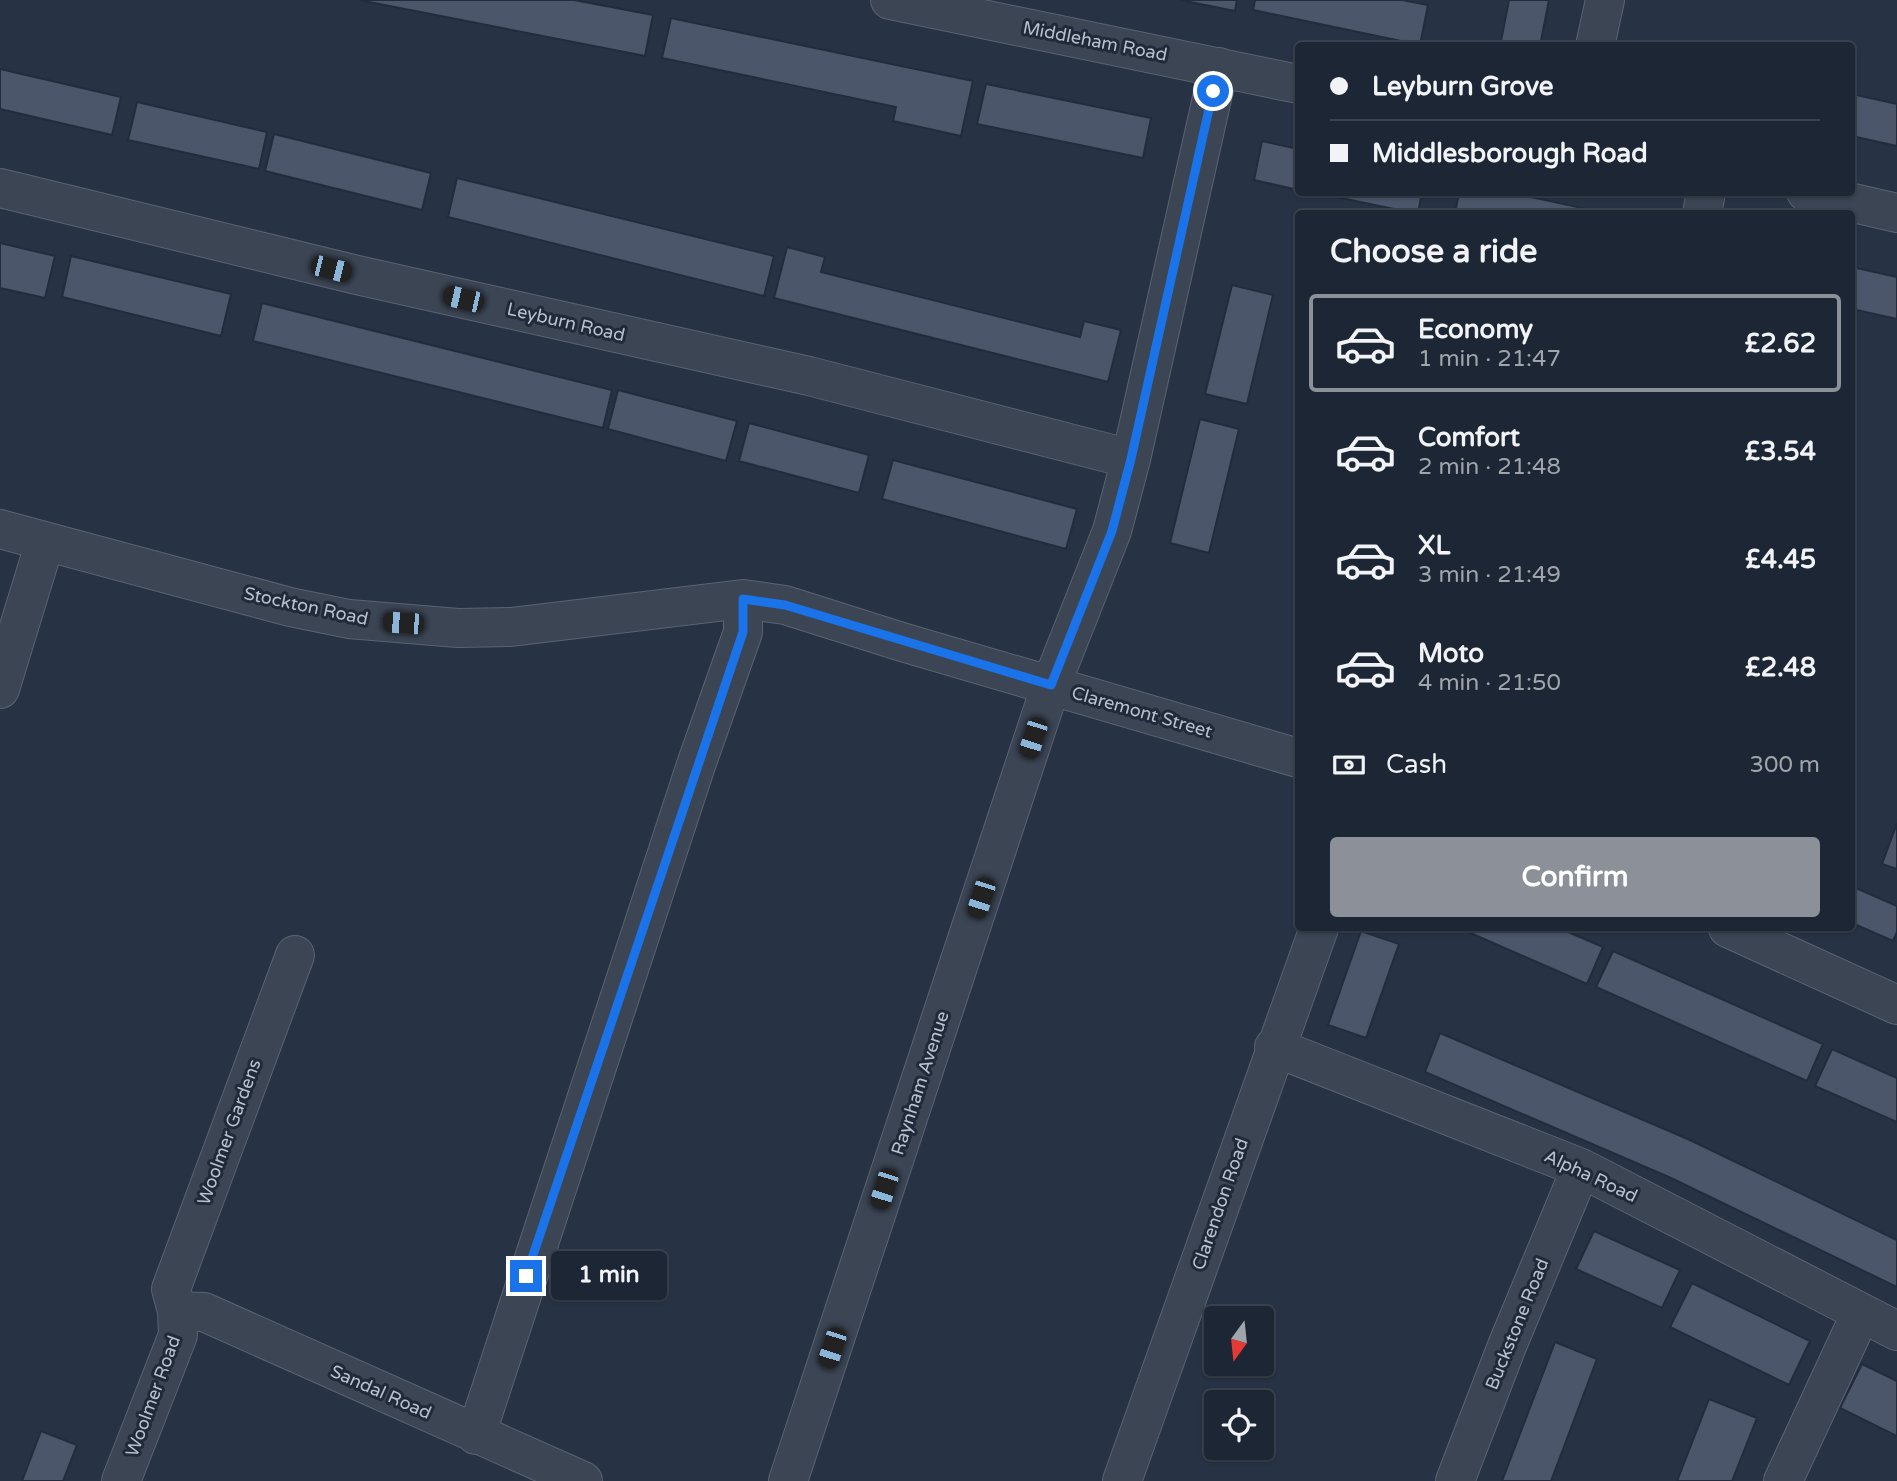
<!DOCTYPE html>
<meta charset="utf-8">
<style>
:root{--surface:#1d2634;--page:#2a3240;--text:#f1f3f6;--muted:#a0a5ac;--line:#3b434f;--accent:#8c9099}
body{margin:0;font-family:"Varela Round",sans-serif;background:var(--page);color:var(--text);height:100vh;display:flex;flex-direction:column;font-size:26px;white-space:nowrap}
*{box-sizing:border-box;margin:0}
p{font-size:23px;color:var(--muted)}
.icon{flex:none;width:38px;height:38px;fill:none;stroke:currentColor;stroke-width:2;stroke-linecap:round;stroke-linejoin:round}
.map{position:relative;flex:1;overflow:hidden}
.panel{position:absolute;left:1295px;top:210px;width:560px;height:721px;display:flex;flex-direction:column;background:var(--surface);border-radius:7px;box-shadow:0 2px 5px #0004,0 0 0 2px var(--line)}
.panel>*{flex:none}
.guide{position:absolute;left:1295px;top:42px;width:560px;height:154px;border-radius:7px;box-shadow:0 2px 5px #0004,0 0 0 2px var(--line);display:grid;align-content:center;height:154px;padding:0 35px;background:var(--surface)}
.needle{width:46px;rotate:195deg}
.fabs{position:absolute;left:1204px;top:1306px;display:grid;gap:14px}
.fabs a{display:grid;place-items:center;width:70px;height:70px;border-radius:7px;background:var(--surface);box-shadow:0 2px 5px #0004,0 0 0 2px var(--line);font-size:35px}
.end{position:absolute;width:32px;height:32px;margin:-16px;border:9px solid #1a73e8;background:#fff;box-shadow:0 0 0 4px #fff}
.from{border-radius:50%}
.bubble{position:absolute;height:49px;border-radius:7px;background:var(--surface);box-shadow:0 2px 5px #0004,0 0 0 2px var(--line);font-size:23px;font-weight:700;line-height:49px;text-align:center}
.car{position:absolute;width:21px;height:42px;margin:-21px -10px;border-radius:9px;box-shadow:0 0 5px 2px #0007;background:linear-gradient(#222 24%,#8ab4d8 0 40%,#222 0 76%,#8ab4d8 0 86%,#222 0)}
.guide b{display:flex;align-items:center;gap:24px;height:66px;font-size:26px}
.guide b+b{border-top:2px solid var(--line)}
.guide i{width:18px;height:18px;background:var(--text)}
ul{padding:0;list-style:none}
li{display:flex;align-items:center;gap:21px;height:98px;margin:0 14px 10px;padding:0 21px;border:4px solid transparent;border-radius:7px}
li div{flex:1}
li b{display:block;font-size:26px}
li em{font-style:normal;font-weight:700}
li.on{border-color:var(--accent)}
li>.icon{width:63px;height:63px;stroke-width:1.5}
h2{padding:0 35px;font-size:32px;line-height:84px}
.pay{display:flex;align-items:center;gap:18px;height:77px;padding:0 35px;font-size:26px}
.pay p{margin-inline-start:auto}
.cta{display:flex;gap:14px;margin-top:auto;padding:14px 35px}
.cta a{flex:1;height:80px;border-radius:7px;background:var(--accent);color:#fff;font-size:28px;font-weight:700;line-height:80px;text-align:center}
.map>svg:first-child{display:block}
</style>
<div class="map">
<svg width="1897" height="1481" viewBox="0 0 1897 1481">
<rect width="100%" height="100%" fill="#273345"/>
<path fill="#4b566b" stroke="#222c3c" stroke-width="2" d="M359 0H574L653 15 645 56Z
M1180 0H1237L1235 11Z
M1255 0H1402L1428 5 1420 45 1253 10Z
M1509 0H1549L1540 46H1500Z
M671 18 973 81 961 136 893 121 896 107 662 58Z
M0 69 121 97 112 135 0 109Z
M986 84 1151 118 1143 158 977 124Z
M1852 94 1897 104V146L1852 136Z
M137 102 267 132 259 169 128 140Z
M274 134 431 173 422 210 265 171Z
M1262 141 1298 149V190L1254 180Z
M457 178 774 256 764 296 448 217Z
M1312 192H1422L1418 214Z
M1459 192H1508L1610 214H1455Z
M0 243 55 256 45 298 0 288Z
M787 247 825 257 821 272 1080 337 1084 321 1121 330 1108 382 774 298Z
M71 256 231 294 221 336 62 297Z
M1852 267 1897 277V319L1852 309Z
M1232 285 1273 295 1247 404 1205 394Z
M262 303 612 390 603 428 253 341Z
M618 390 737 421 726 461 608 429Z
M1200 419 1239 429 1209 553 1170 543Z
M749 423 869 455 859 493 739 461Z
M893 460 1077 509 1066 549 882 499Z
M1897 823V869L1882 864Z
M1856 888 1897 906V932L1893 941 1852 923V898Z
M1459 928H1559L1603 947 1587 984Z
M1361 931 1399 944 1366 1038 1328 1025Z
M1613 951 1823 1044 1807 1081 1596 987Z
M1440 1033 1690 1140 1897 1240V1287L1671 1178 1425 1072Z
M1832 1049 1897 1078V1122L1815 1086Z
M1594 1231 1680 1270 1662 1308 1576 1269Z
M1692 1283 1810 1341 1789 1385 1670 1327Z
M1555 1342 1597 1359 1551 1481H1502Z
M1862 1364 1897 1381V1436L1840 1408Z
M1709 1399 1757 1418 1732 1481H1677Z
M41 1431 77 1445 63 1481H22Z"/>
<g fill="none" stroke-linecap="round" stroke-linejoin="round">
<g stroke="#5a6372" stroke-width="40">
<path id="minor" d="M890 0 1298 84
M1595 46 1605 0
M0 188 357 275 809 376 1131 459
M1806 192 1897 213
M1702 214 1706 192
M0 529 290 607 349 619 458 628 511 627 743 599 785 605 902 642 1298 758
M0 689 45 542
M1728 928 1897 1005
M1274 1047 1581 1168 1897 1331
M177 1311 204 1312 583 1481
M476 1435 696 765 743 632V599
M121 1481 178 1335 177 1311 171 1289 295 955
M788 1481 1051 685 1112 531 1131 459 1219 67
M1122 1481 1319 928
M1455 1481 1507 1346 1581 1168
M1783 1481 1861 1313"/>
</g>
<use href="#minor" stroke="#3b4554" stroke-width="38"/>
</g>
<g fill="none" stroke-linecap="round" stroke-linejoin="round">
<path stroke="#1a73e8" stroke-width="9" d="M526 1276 743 632V599L785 605 1051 685 1112 531 1131 459 1213 91"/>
</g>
<g text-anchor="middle" stroke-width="6" stroke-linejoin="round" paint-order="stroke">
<g font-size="18" fill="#b9c0ce" stroke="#202a3a">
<text transform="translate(1095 41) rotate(11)" y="6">Middleham Road</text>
<text transform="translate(566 322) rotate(13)" y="6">Leyburn Road</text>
<text transform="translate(306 606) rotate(12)" y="6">Stockton Road</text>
<text transform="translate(1142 712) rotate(16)" y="6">Claremont Street</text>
<text transform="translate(920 1083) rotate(-72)" y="6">Raynham Avenue</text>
<text transform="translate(229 1132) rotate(-70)" y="6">Woolmer Gardens</text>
<text transform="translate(1591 1176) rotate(25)" y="6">Alpha Road</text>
<text transform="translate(1220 1204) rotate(-71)" y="6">Clarendon Road</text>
<text transform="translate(1517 1324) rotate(-68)" y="6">Buckstone Road</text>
<text transform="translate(381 1392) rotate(24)" y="6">Sandal Road</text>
<text transform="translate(153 1396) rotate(-70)" y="6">Woolmer Road</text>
</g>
</g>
</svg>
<div class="fabs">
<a><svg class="needle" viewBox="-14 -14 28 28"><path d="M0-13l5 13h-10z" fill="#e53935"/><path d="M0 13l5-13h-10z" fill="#a0a5ac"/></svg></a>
<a><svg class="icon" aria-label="locate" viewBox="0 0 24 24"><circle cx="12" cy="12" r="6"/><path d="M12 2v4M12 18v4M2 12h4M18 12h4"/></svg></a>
</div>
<i class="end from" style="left:1213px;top:91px"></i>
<i class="end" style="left:526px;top:1276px"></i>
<div class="bubble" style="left:551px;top:1251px;width:116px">1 min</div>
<i class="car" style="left:331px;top:269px;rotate:104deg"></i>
<i class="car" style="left:463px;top:299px;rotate:283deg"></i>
<i class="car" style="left:403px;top:623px;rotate:274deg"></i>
<i class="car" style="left:1033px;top:738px;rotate:198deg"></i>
<i class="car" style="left:981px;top:898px;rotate:198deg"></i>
<i class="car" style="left:884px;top:1189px;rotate:198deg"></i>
<i class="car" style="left:832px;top:1348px;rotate:198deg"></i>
<div class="guide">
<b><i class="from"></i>Leyburn Grove</b>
<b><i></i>Middlesborough Road</b>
</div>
<section class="panel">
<h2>Choose a ride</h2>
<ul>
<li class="on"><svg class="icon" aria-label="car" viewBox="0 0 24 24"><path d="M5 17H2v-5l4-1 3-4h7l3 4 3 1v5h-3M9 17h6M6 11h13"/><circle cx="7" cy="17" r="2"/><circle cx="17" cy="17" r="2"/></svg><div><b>Economy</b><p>1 min · 21:47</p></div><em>£2.62</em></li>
<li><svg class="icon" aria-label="car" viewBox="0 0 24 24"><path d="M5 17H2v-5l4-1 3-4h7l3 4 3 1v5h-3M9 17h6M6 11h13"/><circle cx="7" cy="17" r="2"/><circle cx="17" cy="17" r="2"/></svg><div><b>Comfort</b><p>2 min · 21:48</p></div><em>£3.54</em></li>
<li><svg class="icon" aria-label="car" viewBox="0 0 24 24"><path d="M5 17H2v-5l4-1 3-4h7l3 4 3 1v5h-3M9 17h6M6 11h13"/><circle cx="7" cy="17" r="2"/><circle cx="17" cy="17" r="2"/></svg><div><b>XL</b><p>3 min · 21:49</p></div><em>£4.45</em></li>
<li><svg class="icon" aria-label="car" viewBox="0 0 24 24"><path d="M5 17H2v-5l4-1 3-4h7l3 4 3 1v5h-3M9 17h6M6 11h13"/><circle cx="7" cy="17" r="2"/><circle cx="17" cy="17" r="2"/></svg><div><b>Moto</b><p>4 min · 21:50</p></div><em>£2.48</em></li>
</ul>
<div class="pay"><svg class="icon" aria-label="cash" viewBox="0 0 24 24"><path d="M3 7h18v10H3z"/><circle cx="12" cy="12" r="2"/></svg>Cash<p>300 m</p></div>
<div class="cta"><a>Confirm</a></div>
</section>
</div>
